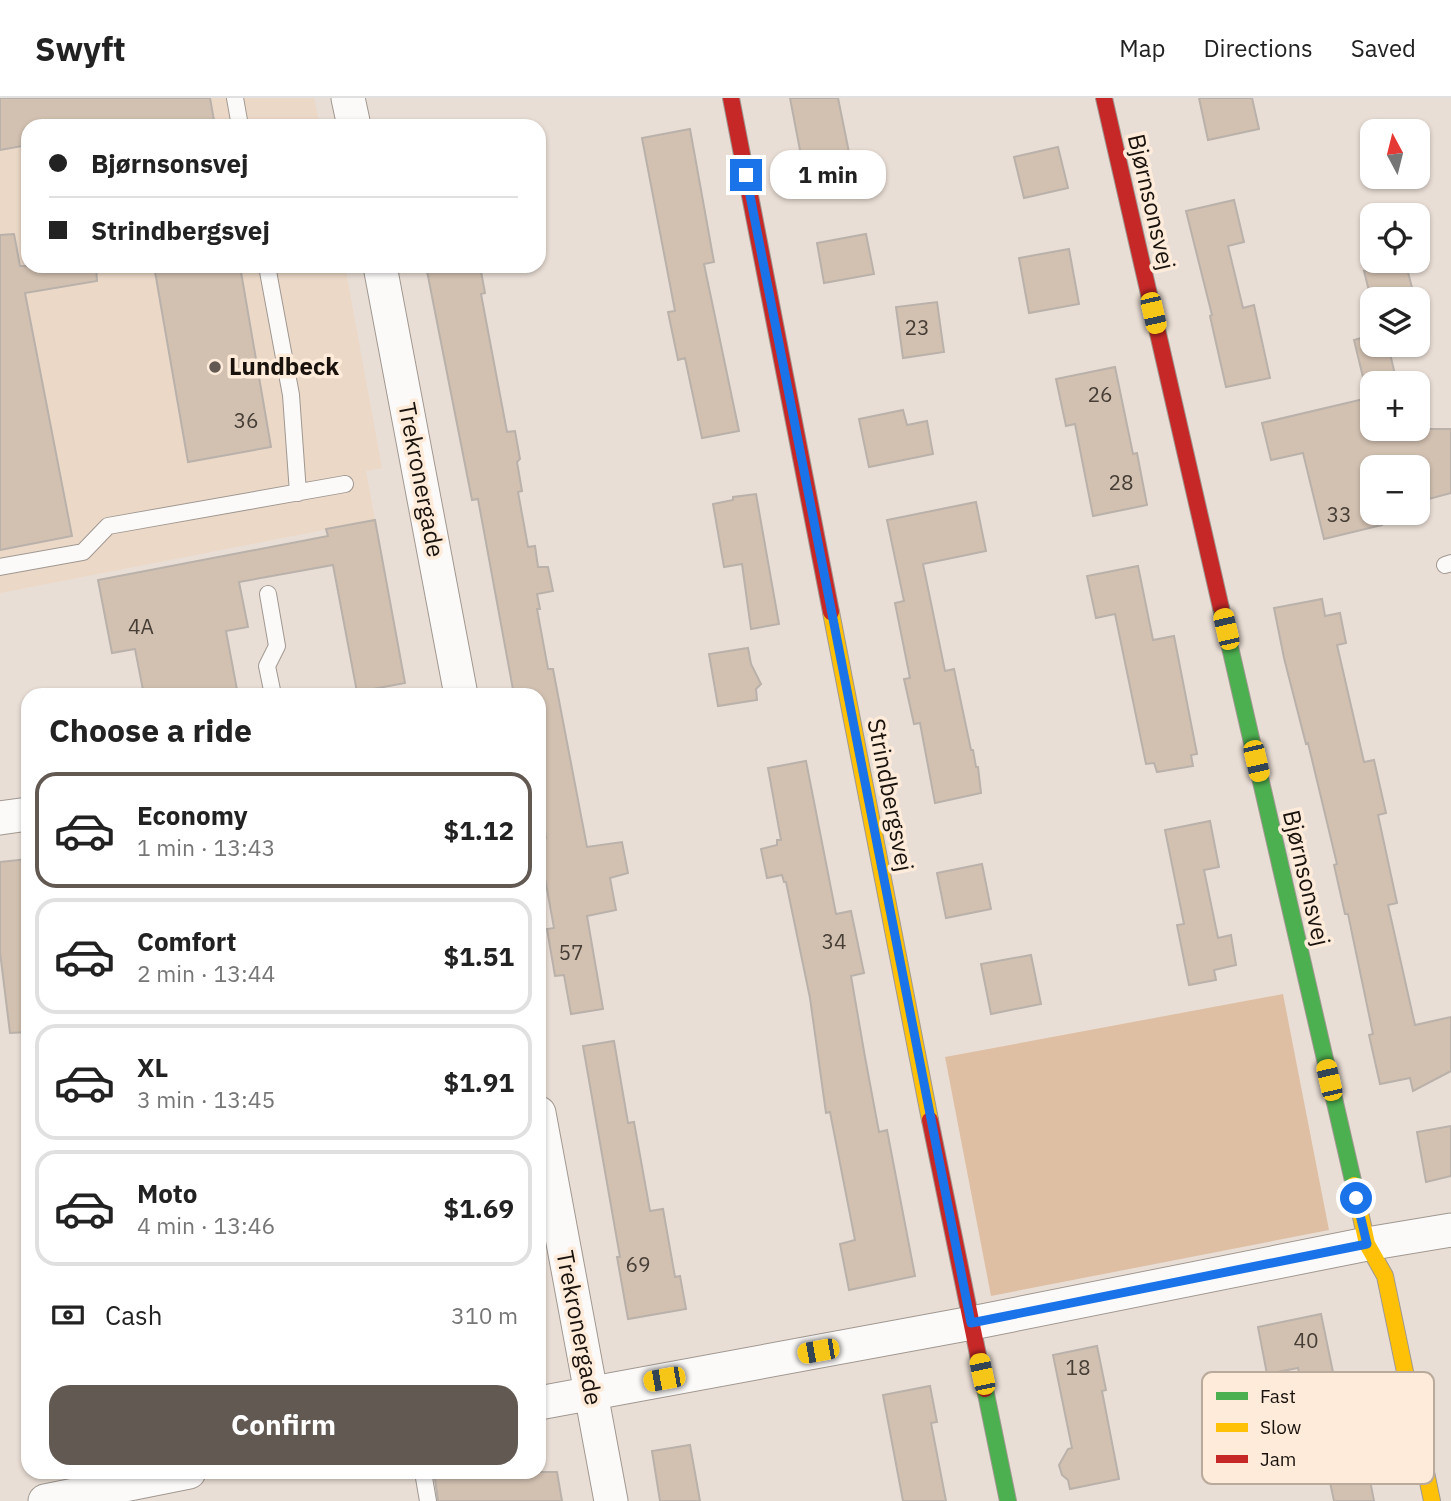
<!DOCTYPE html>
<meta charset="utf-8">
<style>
:root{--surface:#fff;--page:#f2f2f2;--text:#222;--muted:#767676;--line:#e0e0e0;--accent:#625953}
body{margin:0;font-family:"IBM Plex Sans",sans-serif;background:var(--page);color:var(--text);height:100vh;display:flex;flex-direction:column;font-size:26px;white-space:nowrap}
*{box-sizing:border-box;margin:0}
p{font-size:23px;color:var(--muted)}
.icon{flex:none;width:38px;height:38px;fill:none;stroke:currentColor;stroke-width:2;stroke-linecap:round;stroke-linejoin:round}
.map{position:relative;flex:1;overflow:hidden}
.details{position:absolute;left:21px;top:590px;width:525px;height:791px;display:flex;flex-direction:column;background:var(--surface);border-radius:21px;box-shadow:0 2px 5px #0004}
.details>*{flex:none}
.top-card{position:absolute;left:21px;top:21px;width:525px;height:154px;border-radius:21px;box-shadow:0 2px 5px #0004;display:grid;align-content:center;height:154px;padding:0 28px;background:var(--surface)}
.needle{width:46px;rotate:353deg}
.controls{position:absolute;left:1360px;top:21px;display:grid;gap:14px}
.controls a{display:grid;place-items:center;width:70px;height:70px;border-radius:14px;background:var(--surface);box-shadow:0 2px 5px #0004;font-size:35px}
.end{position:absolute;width:32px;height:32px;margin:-16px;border:9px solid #1a73e8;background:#fff;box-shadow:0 0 0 4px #fff}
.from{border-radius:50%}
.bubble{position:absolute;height:49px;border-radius:21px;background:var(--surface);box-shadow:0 2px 5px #0004;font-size:23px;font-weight:700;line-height:49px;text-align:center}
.car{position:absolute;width:21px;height:42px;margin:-21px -10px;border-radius:9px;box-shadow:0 0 5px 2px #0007;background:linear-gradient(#f5c518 24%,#345 0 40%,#f5c518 0 76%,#345 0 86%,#f5c518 0)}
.top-card b{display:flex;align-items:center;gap:24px;height:66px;font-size:26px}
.top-card b+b{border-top:2px solid var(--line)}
.top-card i{width:18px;height:18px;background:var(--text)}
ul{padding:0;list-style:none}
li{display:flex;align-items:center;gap:21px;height:116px;margin:0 14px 10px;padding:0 14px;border:4px solid var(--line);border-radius:21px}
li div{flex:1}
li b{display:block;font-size:26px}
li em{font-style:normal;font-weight:700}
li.on{border-color:var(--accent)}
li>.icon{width:63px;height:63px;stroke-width:1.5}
h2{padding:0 28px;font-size:32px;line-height:84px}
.pay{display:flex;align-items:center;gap:18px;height:77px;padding:0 28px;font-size:26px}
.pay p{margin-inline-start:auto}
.action{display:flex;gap:14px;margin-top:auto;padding:14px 28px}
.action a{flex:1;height:80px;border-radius:21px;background:var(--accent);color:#fff;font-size:28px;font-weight:700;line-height:80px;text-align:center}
header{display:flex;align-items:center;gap:42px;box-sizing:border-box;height:98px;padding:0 35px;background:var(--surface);border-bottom:2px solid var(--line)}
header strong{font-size:33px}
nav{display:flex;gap:38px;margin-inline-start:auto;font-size:24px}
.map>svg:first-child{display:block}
</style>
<header>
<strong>Swyft</strong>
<nav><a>Map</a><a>Directions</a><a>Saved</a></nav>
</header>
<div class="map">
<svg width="1451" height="1403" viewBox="0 0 1451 1403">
<rect width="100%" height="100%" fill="#e9ded5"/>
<path fill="#ebd8c7" d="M0 0H314L320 28H28V168H345L382 370 366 373 375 422 0 495Z"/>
<path fill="#debfa4" d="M1283 896 1329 1132 991 1198 945 959Z"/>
<path fill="#d2c1b1" stroke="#b9b1aa" stroke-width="2" d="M0 0H210L215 28H28V47L0 52Z
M790 0H838L855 84 808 94Z
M1199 0H1252L1259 31 1208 42Z
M690 31 714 164 704 166 739 333 702 340 685 260 678 262 668 214 675 213 642 40Z
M1058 49 1068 90 1024 100 1014 59Z
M1234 102 1244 144 1228 148 1243 210 1254 207 1270 280 1226 289 1210 218 1212 217 1186 113Z
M14 136 20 168H96L97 183 25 195 72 438 0 452V137Z
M866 136 874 176 824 185 817 145Z
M1069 151 1079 206 1029 215 1019 160Z
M1405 163 1415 201H1371L1364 173Z
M154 168H240L271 349 188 364Z
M426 168H480L485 195 481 196 507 334 515 333 520 361 517 364 522 393 518 394 528 449 535 448 538 469H548L553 493 537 496 540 511H537L548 571H553L587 749 622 744 628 775 610 780 616 812 587 818 603 911 571 916 564 877 555 878 547 831 554 830 539 747V741L546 740 539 701V597H514L478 401 472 402Z
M937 204 944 254 903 260 896 209Z
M1372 237V247H1388L1397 285H1372V331H1451V395L1418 404V369H1372V415H1379L1382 427 1324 441 1303 355 1271 362 1262 325 1368 300 1354 242Z
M1115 269 1133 356 1137 355 1147 407 1093 418 1075 326 1066 328 1056 281Z
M903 312 907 327 927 323 933 356 869 369 859 321Z
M756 396 779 526 751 531 742 466 724 469 713 406 733 402V399Z
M976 404 986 453 923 466 945 573 954 571 971 652H973L976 669H978L981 695 935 705 920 625 914 626 904 581 910 580 895 505 904 503 887 422Z
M375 422 405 585 357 594 333 467 239 484 248 529 226 533 238 597H144L135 551 112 555 98 482 328 438 326 431Z
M1138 468 1153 542 1174 538 1197 656 1191 657 1193 668 1157 674 1154 665 1146 666 1115 516 1096 520 1087 478Z
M1322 501 1325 518 1340 515 1346 545 1337 547 1364 664 1374 662 1386 715 1378 717 1397 805 1388 807 1415 927 1451 919V973L1413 993 1410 980 1380 986 1369 937 1373 936 1348 816H1345L1334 767 1337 766 1308 645 1306 646 1284 560 1274 510Z
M748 550 751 566 761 586 756 591 757 602 718 608 709 556Z
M806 663 836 816 851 813 864 875 851 878 865 959 879 1034 887 1032 915 1178 849 1192 840 1146 855 1142 830 1014 826 1015 810 900 786 784H784L782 777 767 780 761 751 777 747V742H781L768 670Z
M1210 723 1219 769 1204 772 1218 840 1231 837 1236 867 1214 872 1216 882 1189 887 1177 827 1184 826 1165 732Z
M28 761V934L10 935 0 854V764Z
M982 766 991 811 946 820 937 775Z
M1031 857 1041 906 991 916 981 866Z
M614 943 628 1025 634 1024 650 1113 663 1111 675 1179 680 1178 686 1211 628 1221 617 1159H620L583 948Z
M1451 1028V1078L1426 1084 1417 1034Z
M1321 1216 1336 1289 1343 1288 1346 1300 1354 1299 1374 1403H1334L1324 1356 1316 1358 1298 1270 1267 1276 1258 1229Z
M1097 1248 1106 1292 1102 1293 1119 1381 1070 1391 1068 1382 1062 1377 1059 1367 1068 1351 1072 1350 1053 1257Z
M930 1288 937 1324 931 1325 946 1403H903L883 1297Z
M690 1347 700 1403H660L652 1353Z
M434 1374H557L562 1403H438Z"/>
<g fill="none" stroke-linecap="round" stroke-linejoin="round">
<g stroke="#a09891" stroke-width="18">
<path id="lane" d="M235 0 240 28
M267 168 291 297 298 395
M1445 467 1451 465
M0 469 83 454 108 428 345 386
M268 496 277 548 267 568 273 597
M423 1374 428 1403"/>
</g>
<g stroke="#a09891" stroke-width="35">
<path id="street" d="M348 0 354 28
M380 168 461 597
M0 720 28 716
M539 1015 611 1403
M539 1305 972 1225 1367 1146 1451 1132
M45 1403 189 1374"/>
</g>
<g stroke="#a09891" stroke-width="18">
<path id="fast" d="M1221 510 1354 1087
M985 1291 1008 1403"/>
</g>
<g stroke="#a09891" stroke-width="18">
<path id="slow" d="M831 514 930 1022
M1354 1087 1367 1146 1385 1178 1432 1403"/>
</g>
<g stroke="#a09891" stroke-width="18">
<path id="jam" d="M731 0 831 514
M1104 0 1221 510
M930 1022 985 1291"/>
</g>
<use href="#lane" stroke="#fcfaf9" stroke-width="16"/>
<use href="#street" stroke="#fcfaf9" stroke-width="33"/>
<use href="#fast" stroke="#4caf50" stroke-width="16"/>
<use href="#slow" stroke="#ffc107" stroke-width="16"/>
<use href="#jam" stroke="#c62828" stroke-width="16"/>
</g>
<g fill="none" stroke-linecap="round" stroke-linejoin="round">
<path stroke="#1a73e8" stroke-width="9" d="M746 77 971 1225 1367 1146 1356 1100"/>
</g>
<circle fill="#625953" stroke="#feebda" stroke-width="2.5" cx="215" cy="269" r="7"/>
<g text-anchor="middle" stroke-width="7" stroke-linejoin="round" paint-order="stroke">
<g font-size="21" fill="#473e36">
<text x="917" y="237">23</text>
<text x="1100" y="304">26</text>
<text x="246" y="330">36</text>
<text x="1121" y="392">28</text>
<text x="1339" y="424">33</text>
<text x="141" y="536">4A</text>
<text x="834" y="851">34</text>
<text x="571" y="862">57</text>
<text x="638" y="1174">69</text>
<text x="1306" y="1250">40</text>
<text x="1078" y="1277">18</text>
</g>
<g font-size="24" fill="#19120d" stroke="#feebda">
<text transform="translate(1151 104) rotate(77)" y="8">Bjørnsonsvej</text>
<text transform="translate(421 382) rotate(79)" y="8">Trekronergade</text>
<text transform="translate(890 697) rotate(79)" y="8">Strindbergsvej</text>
<text transform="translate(1306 780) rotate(77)" y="8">Bjørnsonsvej</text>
<text transform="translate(579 1230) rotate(79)" y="8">Trekronergade</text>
</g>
<g font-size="24" font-weight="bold" fill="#19120d" stroke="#feebda" text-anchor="start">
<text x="229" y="277">Lundbeck</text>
</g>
</g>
<rect x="1202" y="1274" width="232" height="112" rx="10" fill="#feebda" stroke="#b9aa9c" stroke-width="2"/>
<rect x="1216" y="1294" width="32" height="8" fill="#4caf50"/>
<rect x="1216" y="1325" width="32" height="9" fill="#ffc107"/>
<rect x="1216" y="1357" width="32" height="8" fill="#c62828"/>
<g font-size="19" fill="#19120d">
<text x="1260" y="1305">Fast</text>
<text x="1260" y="1336">Slow</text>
<text x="1260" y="1368">Jam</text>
</g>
</svg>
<div class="controls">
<a><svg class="needle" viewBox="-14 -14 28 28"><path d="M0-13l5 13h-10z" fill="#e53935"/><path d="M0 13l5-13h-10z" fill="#767676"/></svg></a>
<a><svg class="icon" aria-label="locate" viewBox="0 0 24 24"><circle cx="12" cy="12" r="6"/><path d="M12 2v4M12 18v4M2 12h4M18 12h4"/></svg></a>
<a><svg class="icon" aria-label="layers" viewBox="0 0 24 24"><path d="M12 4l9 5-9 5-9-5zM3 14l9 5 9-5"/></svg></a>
<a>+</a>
<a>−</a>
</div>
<i class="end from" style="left:1356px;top:1100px"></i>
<i class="end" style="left:746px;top:77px"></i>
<div class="bubble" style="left:770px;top:52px;width:116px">1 min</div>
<i class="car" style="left:1153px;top:215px;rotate:167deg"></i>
<i class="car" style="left:1226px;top:531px;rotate:347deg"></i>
<i class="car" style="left:1256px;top:663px;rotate:167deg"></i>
<i class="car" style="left:1329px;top:982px;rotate:347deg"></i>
<i class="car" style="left:818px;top:1253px;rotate:260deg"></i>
<i class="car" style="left:982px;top:1276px;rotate:348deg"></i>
<i class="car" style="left:664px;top:1281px;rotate:260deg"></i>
<div class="top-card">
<b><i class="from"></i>Bjørnsonsvej</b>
<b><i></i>Strindbergsvej</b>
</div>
<section class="details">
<h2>Choose a ride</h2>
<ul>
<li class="on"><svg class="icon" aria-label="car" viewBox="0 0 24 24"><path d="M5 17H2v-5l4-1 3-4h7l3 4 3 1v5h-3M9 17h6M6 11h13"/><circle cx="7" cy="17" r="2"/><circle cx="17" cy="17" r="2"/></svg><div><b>Economy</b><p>1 min · 13:43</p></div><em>$1.12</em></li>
<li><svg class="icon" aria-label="car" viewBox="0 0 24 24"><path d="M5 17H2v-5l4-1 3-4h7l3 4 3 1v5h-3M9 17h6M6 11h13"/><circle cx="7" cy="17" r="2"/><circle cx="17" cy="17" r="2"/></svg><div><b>Comfort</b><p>2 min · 13:44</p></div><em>$1.51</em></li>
<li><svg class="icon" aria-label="car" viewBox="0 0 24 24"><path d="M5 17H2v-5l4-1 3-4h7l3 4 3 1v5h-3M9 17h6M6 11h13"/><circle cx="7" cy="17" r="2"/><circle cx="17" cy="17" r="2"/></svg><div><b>XL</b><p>3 min · 13:45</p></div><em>$1.91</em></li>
<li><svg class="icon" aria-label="car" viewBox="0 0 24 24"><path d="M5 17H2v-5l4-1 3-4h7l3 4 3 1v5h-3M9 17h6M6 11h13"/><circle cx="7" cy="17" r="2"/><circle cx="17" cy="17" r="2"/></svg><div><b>Moto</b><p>4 min · 13:46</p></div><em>$1.69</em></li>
</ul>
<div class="pay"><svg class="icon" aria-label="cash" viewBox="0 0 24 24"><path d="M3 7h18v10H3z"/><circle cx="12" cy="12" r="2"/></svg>Cash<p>310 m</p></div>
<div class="action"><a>Confirm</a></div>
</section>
</div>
